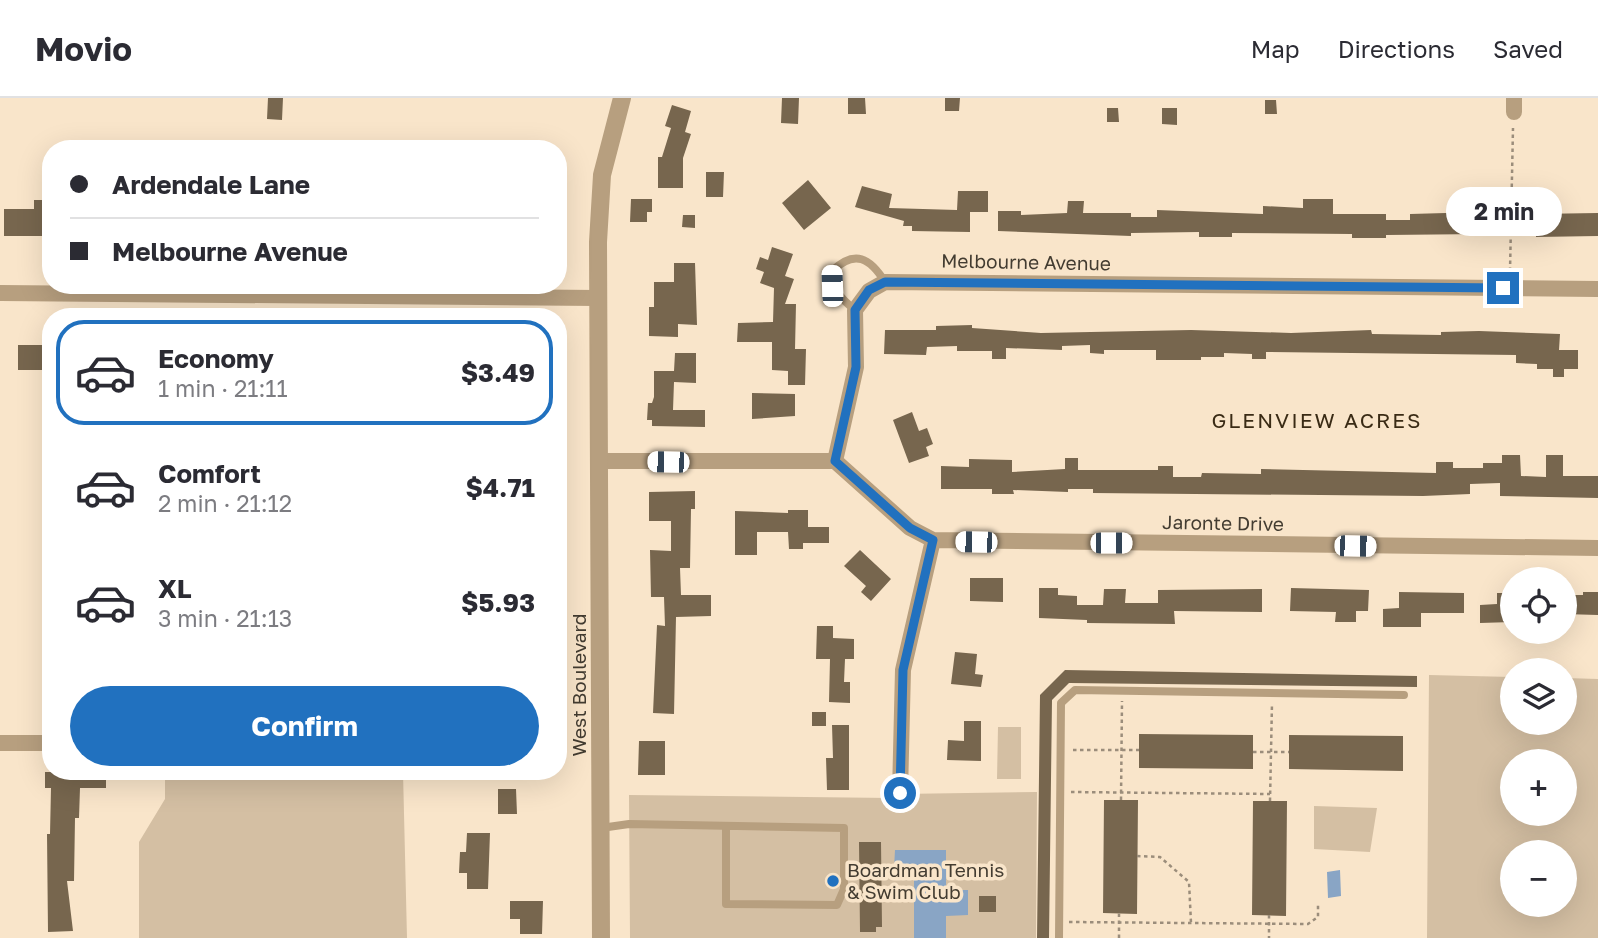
<!DOCTYPE html>
<meta charset="utf-8">
<style>
:root{--surface:#fff;--page:#f7f7f7;--text:#2b2b33;--muted:#7c7c81;--line:#e1e1e2;--accent:#2171bf}
body{margin:0;font-family:"Golos Text",sans-serif;background:var(--page);color:var(--text);height:100vh;display:flex;flex-direction:column;font-size:26px;white-space:nowrap}
*{box-sizing:border-box;margin:0}
p{font-size:23px;color:var(--muted)}
.icon{flex:none;width:38px;height:38px;fill:none;stroke:currentColor;stroke-width:2;stroke-linecap:round;stroke-linejoin:round}
.map{position:relative;flex:1;overflow:hidden}
.side{position:absolute;left:42px;top:210px;width:525px;height:472px;display:flex;flex-direction:column;background:var(--surface);border-radius:28px;box-shadow:0 7px 28px #0002}
.side>*{flex:none}
.hud{position:absolute;left:42px;top:42px;width:525px;height:154px;border-radius:28px;box-shadow:0 7px 28px #0002;display:grid;align-content:center;height:154px;padding:0 28px;background:var(--surface)}
.controls{position:absolute;left:1500px;top:469px;display:grid;gap:14px}
.controls a{display:grid;place-items:center;width:77px;height:77px;border-radius:50%;background:var(--surface);box-shadow:0 7px 28px #0002;font-size:35px}
.end{position:absolute;width:32px;height:32px;margin:-16px;border:9px solid #2171bf;background:#fff;box-shadow:0 0 0 4px #fff}
.from{border-radius:50%}
.bubble{position:absolute;height:49px;border-radius:24px;background:var(--surface);box-shadow:0 7px 28px #0002;font-size:23px;font-weight:700;line-height:49px;text-align:center}
.car{position:absolute;width:21px;height:42px;margin:-21px -10px;border-radius:9px;box-shadow:0 0 5px 2px #0007;background:linear-gradient(#fff 24%,#345 0 40%,#fff 0 76%,#345 0 86%,#fff 0)}
.hud b{display:flex;align-items:center;gap:24px;height:66px;font-size:26px}
.hud b+b{border-top:2px solid var(--line)}
.hud i{width:18px;height:18px;background:var(--text)}
ul{padding:12px 0 0;list-style:none}
li{display:flex;align-items:center;gap:21px;height:105px;margin:0 14px 10px;padding:0 14px;border:4px solid transparent;border-radius:28px}
li div{flex:1}
li b{display:block;font-size:26px}
li em{font-style:normal;font-weight:700}
li.selected{border-color:var(--accent)}
li>.icon{width:63px;height:63px;stroke-width:1.5}
.button{display:flex;gap:14px;margin-top:auto;padding:14px 28px}
.button a{flex:1;height:80px;border-radius:42px;background:var(--accent);color:#fff;font-size:28px;font-weight:700;line-height:80px;text-align:center}
header{display:flex;align-items:center;gap:42px;box-sizing:border-box;height:98px;padding:0 35px;background:var(--surface);border-bottom:2px solid var(--line)}
header strong{font-size:33px}
nav{display:flex;gap:38px;margin-inline-start:auto;font-size:24px}
.map>svg:first-child{display:block}
</style>
<header>
<strong>Movio</strong>
<nav><a>Map</a><a>Directions</a><a>Saved</a></nav>
</header>
<div class="map">
<svg width="1598" height="840" viewBox="0 0 1598 840">
<rect width="100%" height="100%" fill="#f9e5ca"/>
<path fill="#d4bfa3" fill-rule="evenodd" d="M1429 577 1512 579V625H1564L1565 580 1598 581V840H1427ZM1564 663V716H1512V663ZM1564 754V807H1512V754Z
M998 629H1021V681H997Z
M165 674H403L407 840H139V744L165 701Z
M1037 694 1036 840H630L629 697 891 700 900 696Z
M1314 708 1377 710 1370 754 1314 751Z"/>
<path fill="#89a5c5" d="M895 752H946V792H968V817L946 818V840H914V772L894 771Z
M1340 772 1341 798 1328 800 1327 774Z"/>
<path fill="#77664e" d="M268 0H283L282 22 267 21Z
M782 0H799L798 26 781 25Z
M848 0H865L866 16H848Z
M945 0H960L959 13H945Z
M1265 2H1276L1277 16H1265Z
M672 7 691 13 685 34 691 36 683 60V90H658V59H662L671 30 665 28Z
M1107 10H1118L1119 24H1107Z
M1162 10H1177V27L1162 26Z
M706 74H724L723 99H706Z
M808 82 831 110 804 132 782 105Z
M862 88 892 96 889 110 957 112 958 93H988V114H970V134L912 133V128H903L904 123 855 109Z
M631 101H652V114H647V124H630Z
M1303 101H1333V116H1386V122H1410V116L1482 114 1483 136 1386 137V140H1352V136L1232 135V139H1199V134L1131 135V138L998 133V113H1021V117L1067 115 1068 103H1084L1083 115H1131V119H1157V112L1263 116V108L1303 110Z
M34 102H51V138H4V111H34Z
M1598 115V138L1536 139V116Z
M683 117H695V130L682 129Z
M772 149 793 156 785 178 794 181 785 206H796L795 251H806L805 287H788V273L772 272V244H737L738 225 773 224 774 190 760 185 764 174 756 171 760 159 768 162Z
M674 165H695L697 227 678 226V239L649 238V209H654V184H674Z
M972 227V230L1041 235 1191 232 1291 235 1371 232 1372 236 1441 237V234L1479 233 1560 236 1559 252H1578V271H1564V279H1553V271H1537V266L1516 265V257L1266 254V261H1252V256L1224 255V259H1201V262H1156V252H1104V256L1090 255V247L1062 248V252L1006 250V261H992V253H957V248L927 249 926 257 884 256 885 232H936V228Z
M18 247H51V272H18Z
M675 255H696V285L674 284 673 312H705V329L652 328V322H647L648 305H652L654 299V273H674Z
M752 295 795 296V318L752 321Z
M912 314 919 333 927 330 933 346 926 349 929 358 909 365 893 322Z
M1502 357H1520L1521 378 1546 379V357H1563V378H1598V400L1500 398V385L1470 386V396L1423 398 1093 395V391H1068V394L1013 392 1014 396H992V391H941V368L969 369V361L1012 362V374L1065 371V360H1078V372H1158V368H1173V379H1201L1202 375 1261 376V371L1436 375V364H1453V370H1483V365H1502Z
M695 393V411H691L690 470H680L681 497H711V518L676 519 674 616 653 615 657 527 665 528 664 499H651L650 452 671 453V423H649V394Z
M788 412H808V429H829V445H803V451H789L788 434H757V457H735V413L788 415Z
M860 452 891 481 871 503 861 494 866 488 844 468Z
M970 480H1003V504L970 503Z
M1039 490H1058V497L1077 498V507H1103L1104 491H1126L1125 505H1158V492L1262 491V514L1174 513 1175 526 1087 525V522L1039 520Z
M1291 490 1369 492 1368 513H1356V524H1335L1336 514 1290 513Z
M1399 494 1464 495V515H1421V529H1383V511L1399 510Z
M1583 494H1598V517L1564 516V497H1583Z
M1497 495H1512V524L1480 525V507L1497 506Z
M817 528H833V540L854 541V561H845L844 584H850V605L829 604 830 561H816Z
M955 554 977 556 975 576 983 577 981 589 951 586Z
M1065 572 1417 578V589L1069 585 1052 602 1049 840H1037L1040 597Z
M812 614H826V628H812Z
M964 623H981V663L947 662 948 642 964 643Z
M832 627H849V692H827L826 660H833Z
M1139 636 1253 637V671L1139 670Z
M1289 637 1403 638V673L1289 671Z
M639 643H665V677H638Z
M45 674H106V690H80L79 720H75L74 783H67L73 833 48 834 47 736H50L51 690H45Z
M498 691H516L517 716H498Z
M1104 702H1138L1137 816 1103 815Z
M1253 703H1287L1286 818 1252 817Z
M467 735H490L488 791H467V775H459L460 754H466Z
M859 744H881L882 829H876V834H860Z
M979 798H996V814H979Z
M510 803H543L542 836H520V821H510Z"/>
<g fill="none" stroke-linecap="round" stroke-linejoin="round">
<path stroke="#9b8d7b" stroke-width="2.5" stroke-dasharray="3.5 3.5" stroke-linecap="butt" d="M1510 173 1513 30
M1073 652H1139
M1253 654H1289
M1071 694 1270 696
M1121 702 1122 603
M1270 703 1272 605
M1137 758 1160 759 1189 784 1191 825
M1269 817V840
M1069 824 1308 826 1318 819V807
M1119 840V815"/>
<path stroke="#b79f7f" stroke-width="8" d="M855 212C840 200 833 192 832 173 855 151 870 160 885 184
M601 730 629 726 844 730V791L837 807 726 806V729
M1059 840 1061 605 1075 592 1404 597"/>
<path stroke="#b79f7f" stroke-width="16" d="M1514 14V0
M0 195 598 200
M599 363H835
M835 363 856 269 855 212 869 193 885 184 1598 191
M835 363 910 430 933 442 1598 450
M0 645H51
M900 695 903 572 933 442"/>
<path stroke="#b79f7f" stroke-width="18" d="M601 840 598 144 602 77 622 0"/>
</g>
<g fill="none" stroke-linecap="round" stroke-linejoin="round">
<path stroke="#2171bf" stroke-width="9" d="M900 695 903 572 933 442 910 430 835 363 856 269 855 212 869 192 885 184 1503 190"/>
</g>
<circle fill="#2171bf" stroke="#f9e5ca" stroke-width="2.5" cx="833" cy="783" r="7"/>
<g text-anchor="middle" stroke-width="7" stroke-linejoin="round" paint-order="stroke">
<g font-size="19" fill="#433c31" stroke="#f9e5ca">
<text transform="translate(1026 164) rotate(1)" y="7">Melbourne Avenue</text>
<text transform="translate(1223 425) rotate(1)" y="7">Jaronte Drive</text>
<text transform="translate(579 587) rotate(-90)" y="7">West Boulevard</text>
</g>
<g font-size="19" fill="#433c31" stroke="#f9e5ca" text-anchor="start">
<text x="847" y="779">Boardman Tennis<tspan x="847" dy="22">&amp; Swim Club</tspan></text>
</g>
<g font-size="21" letter-spacing="2" fill="#3a2b15" stroke="#f9e5ca">
<text x="1317" y="330">GLENVIEW ACRES</text>
</g>
</g>
</svg>
<div class="controls">
<a><svg class="icon" aria-label="locate" viewBox="0 0 24 24"><circle cx="12" cy="12" r="6"/><path d="M12 2v4M12 18v4M2 12h4M18 12h4"/></svg></a>
<a><svg class="icon" aria-label="layers" viewBox="0 0 24 24"><path d="M12 4l9 5-9 5-9-5zM3 14l9 5 9-5"/></svg></a>
<a>+</a>
<a>−</a>
</div>
<i class="end from" style="left:900px;top:695px"></i>
<i class="end" style="left:1503px;top:190px"></i>
<div class="bubble" style="left:1446px;top:89px;width:116px">2 min</div>
<i class="car" style="left:832px;top:188px;rotate:358deg"></i>
<i class="car" style="left:668px;top:364px;rotate:271deg"></i>
<i class="car" style="left:976px;top:444px;rotate:271deg"></i>
<i class="car" style="left:1111px;top:445px;rotate:90deg"></i>
<i class="car" style="left:1355px;top:448px;rotate:91deg"></i>
<div class="hud">
<b><i class="from"></i>Ardendale Lane</b>
<b><i></i>Melbourne Avenue</b>
</div>
<section class="side">
<ul>
<li class="selected"><svg class="icon" aria-label="car" viewBox="0 0 24 24"><path d="M5 17H2v-5l4-1 3-4h7l3 4 3 1v5h-3M9 17h6M6 11h13"/><circle cx="7" cy="17" r="2"/><circle cx="17" cy="17" r="2"/></svg><div><b>Economy</b><p>1 min · 21:11</p></div><em>$3.49</em></li>
<li><svg class="icon" aria-label="car" viewBox="0 0 24 24"><path d="M5 17H2v-5l4-1 3-4h7l3 4 3 1v5h-3M9 17h6M6 11h13"/><circle cx="7" cy="17" r="2"/><circle cx="17" cy="17" r="2"/></svg><div><b>Comfort</b><p>2 min · 21:12</p></div><em>$4.71</em></li>
<li><svg class="icon" aria-label="car" viewBox="0 0 24 24"><path d="M5 17H2v-5l4-1 3-4h7l3 4 3 1v5h-3M9 17h6M6 11h13"/><circle cx="7" cy="17" r="2"/><circle cx="17" cy="17" r="2"/></svg><div><b>XL</b><p>3 min · 21:13</p></div><em>$5.93</em></li>
</ul>
<div class="button"><a>Confirm</a></div>
</section>
</div>
